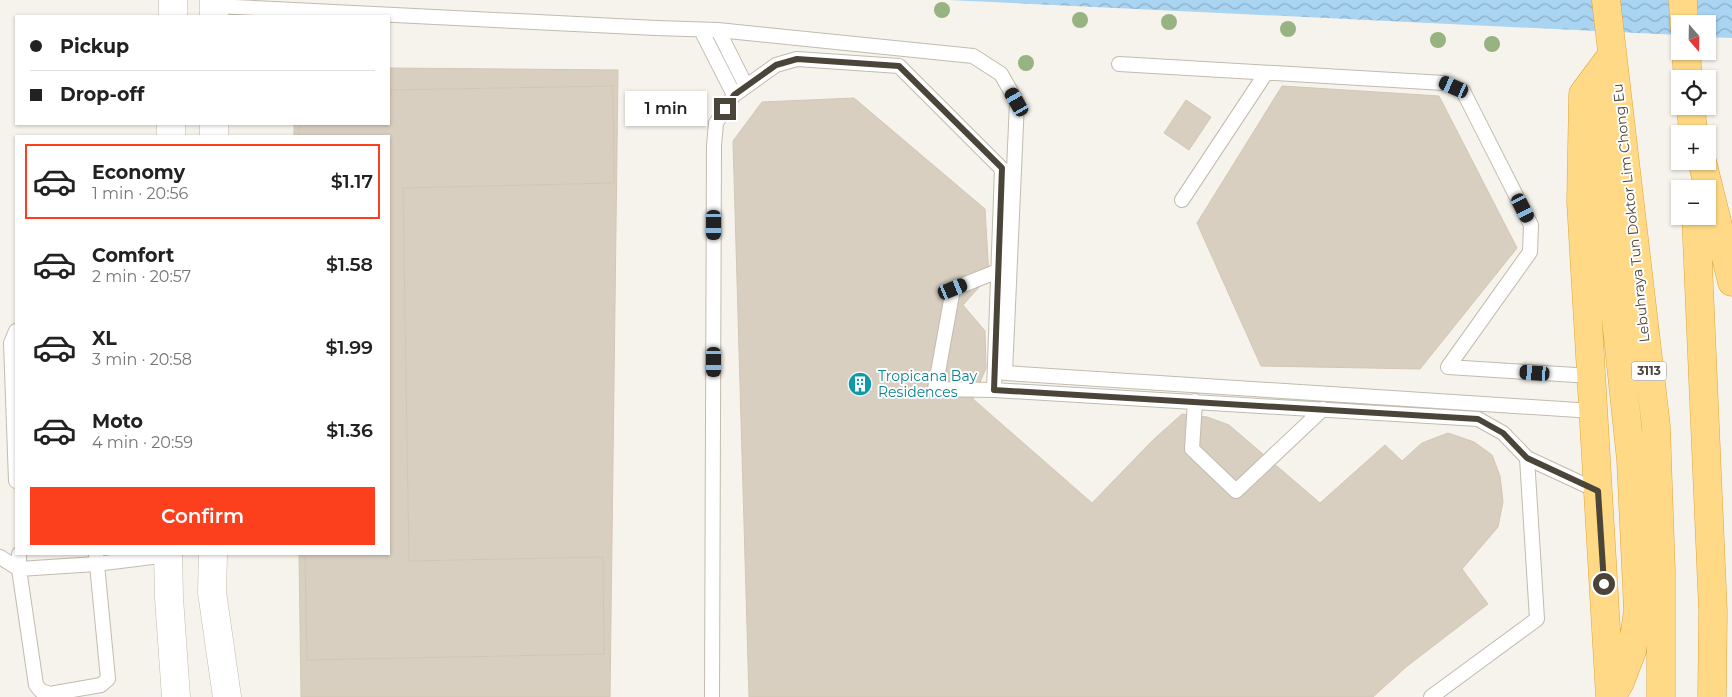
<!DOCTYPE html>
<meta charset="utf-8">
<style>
:root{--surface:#fff;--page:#f6f6f6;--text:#222;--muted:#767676;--line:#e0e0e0;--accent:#fc3f1d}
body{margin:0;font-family:Montserrat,sans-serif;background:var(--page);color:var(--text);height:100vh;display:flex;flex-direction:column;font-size:19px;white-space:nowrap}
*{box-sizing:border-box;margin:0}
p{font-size:16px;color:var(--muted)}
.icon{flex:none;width:28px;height:28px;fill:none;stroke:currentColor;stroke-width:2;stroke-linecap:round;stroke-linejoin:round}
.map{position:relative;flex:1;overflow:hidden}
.sheet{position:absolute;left:15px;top:135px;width:375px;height:420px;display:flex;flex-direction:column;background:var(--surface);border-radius:0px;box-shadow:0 1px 4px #0004}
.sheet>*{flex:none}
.top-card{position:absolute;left:15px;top:15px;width:375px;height:110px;border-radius:0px;box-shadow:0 1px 4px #0004;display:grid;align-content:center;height:110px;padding:0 15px;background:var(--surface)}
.needle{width:32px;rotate:160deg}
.buttons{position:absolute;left:1671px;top:15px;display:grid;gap:10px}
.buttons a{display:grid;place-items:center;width:45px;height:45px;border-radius:0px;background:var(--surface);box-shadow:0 1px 4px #0004;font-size:25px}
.end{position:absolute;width:22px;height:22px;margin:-11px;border:6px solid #4b4439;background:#fff;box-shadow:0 0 0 2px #fff}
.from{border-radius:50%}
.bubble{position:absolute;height:35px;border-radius:0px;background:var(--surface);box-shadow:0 1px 4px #0004;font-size:16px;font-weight:600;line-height:35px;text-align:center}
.car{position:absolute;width:15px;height:30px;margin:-15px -8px;border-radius:6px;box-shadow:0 0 4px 1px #0007;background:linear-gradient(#222 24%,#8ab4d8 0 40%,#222 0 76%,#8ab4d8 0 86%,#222 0)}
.top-card b{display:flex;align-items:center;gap:18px;height:48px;font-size:19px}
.top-card b+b{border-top:1px solid var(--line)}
.top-card i{width:12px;height:12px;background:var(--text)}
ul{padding:9px 0 0;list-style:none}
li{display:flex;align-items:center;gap:15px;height:75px;margin:0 10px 8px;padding:0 5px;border:2px solid transparent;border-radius:0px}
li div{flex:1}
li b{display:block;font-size:19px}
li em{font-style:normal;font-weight:600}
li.active{border-color:var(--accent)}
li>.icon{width:45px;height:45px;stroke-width:1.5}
.button{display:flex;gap:10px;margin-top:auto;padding:10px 15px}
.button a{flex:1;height:58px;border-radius:0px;background:var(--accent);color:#fff;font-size:20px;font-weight:600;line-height:58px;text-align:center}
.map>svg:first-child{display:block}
</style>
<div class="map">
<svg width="1732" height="697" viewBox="0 0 1732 697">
<defs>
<pattern id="water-waves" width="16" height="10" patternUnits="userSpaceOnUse" patternTransform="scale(1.25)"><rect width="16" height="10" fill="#a9d4f2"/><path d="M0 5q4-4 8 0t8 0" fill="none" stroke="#8caec5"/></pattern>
</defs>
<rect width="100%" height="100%" fill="#f6f3ec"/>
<path fill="url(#water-waves)" d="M949 0H1732V38L1708 37V24H1680V35Z"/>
<path fill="#d8cfc1" stroke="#d3c7b4" d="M389 68 618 70 610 697H301L299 554H389V136H294V124H389Z
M613 86 614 183 403 188 409 561 603 557 604 654 307 660 305 554H389V136H299V124H389V90Z
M1282 86 1439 96 1517 248 1420 369 1261 366 1197 223Z
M854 98 985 209 989 276 963 305 985 331 986 368 973 399 1092 503 1153 440 1182 414 1207 417 1229 425 1320 503 1385 445 1402 461 1422 443 1448 433 1474 442 1492 455 1500 476 1503 502 1498 527 1462 569 1488 604 1406 667 1373 697H749L733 141 762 102Z
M1186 100 1211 117 1189 150 1164 133Z"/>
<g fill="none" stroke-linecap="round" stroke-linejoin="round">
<g stroke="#c2bbae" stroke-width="16">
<path id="service" d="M214 6 656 28 718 30 973 56 1001 74 1017 102 1005 373 1593 411
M701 30 734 95
M718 30 746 86
M1119 64 1444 83 1463 91 1531 225 1530 252 1448 367 1591 376
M1182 200 1266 73
M16 331 11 343 16 481
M994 390 935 389 953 289 998 271
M1195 401 1192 449 1236 491 1323 409
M19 554V569L36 685 41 691 50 694 101 685 108 679 96 554
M0 557 19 569 96 564 168 555
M712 697 714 146 716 123 734 95 776 65 797 59 899 66 1002 169 994 390 1478 419 1503 433 1527 458 1598 491
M1431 697 1537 619 1527 458"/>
</g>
<g stroke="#c2bbae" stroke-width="29">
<path id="tertiary" d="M173 16V0
M214 16V0
M171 136V124
M214 136V124
M168 554 169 598 176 697
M213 554 212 592 227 697"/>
</g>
<g stroke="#e0a43c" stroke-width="29">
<path id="trunk" d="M1606 0 1656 426 1661 572V697
M1683 0 1684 24
M1686 51 1688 79
M1609 97 1601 115 1605 215 1631 460 1638 611 1632 651 1620 682 1612 696
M1691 106 1693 134
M1702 161 1732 282
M1696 216 1713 612 1712 697
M1610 697 1581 202 1583 94 1612 55"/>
</g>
<use href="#service" stroke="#fff" stroke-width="14"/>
<use href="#tertiary" stroke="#fff" stroke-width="28"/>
<use href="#trunk" stroke="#ffd985" stroke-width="28"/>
</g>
<g fill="#97b381">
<circle cx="942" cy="10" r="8"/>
<circle cx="1080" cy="20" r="8"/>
<circle cx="1169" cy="22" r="8"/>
<circle cx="1288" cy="29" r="8"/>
<circle cx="1438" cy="40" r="8"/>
<circle cx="1492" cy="44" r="8"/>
<circle cx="1026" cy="63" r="8"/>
</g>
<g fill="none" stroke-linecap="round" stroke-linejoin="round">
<path stroke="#4b4439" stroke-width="6" d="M725 109 734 95 776 65 797 59 899 66 1002 168 994 390 1478 419 1503 433 1527 458 1598 491 1604 584"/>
</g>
<defs>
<g id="building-disc" transform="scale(1.25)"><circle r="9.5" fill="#0f9aa8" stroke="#fff"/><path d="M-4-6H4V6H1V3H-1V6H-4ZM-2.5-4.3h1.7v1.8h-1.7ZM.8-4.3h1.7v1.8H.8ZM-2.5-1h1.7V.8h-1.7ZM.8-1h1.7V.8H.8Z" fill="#fff"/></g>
</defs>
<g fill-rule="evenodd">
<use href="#building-disc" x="860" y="384"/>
</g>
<g text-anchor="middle" stroke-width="4" stroke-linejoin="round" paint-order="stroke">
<rect fill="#fff" stroke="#817c74" stroke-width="1" x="1631.5" y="361.5" width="35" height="19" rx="4"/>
<g font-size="12" font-weight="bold" fill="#4b4439">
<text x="1649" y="375">3113</text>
</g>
<g font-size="14" fill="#4b4439" stroke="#fff">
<text transform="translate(1631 213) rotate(-96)" y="5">Lebuhraya Tun Doktor Lim Chong Eu</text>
</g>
<g font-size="14" fill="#0d838f" stroke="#fff" text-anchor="start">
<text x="878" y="381">Tropicana Bay<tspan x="878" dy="16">Residences</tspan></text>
</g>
</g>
</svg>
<div class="buttons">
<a><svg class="needle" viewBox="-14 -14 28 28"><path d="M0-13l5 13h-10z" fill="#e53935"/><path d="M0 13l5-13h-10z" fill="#767676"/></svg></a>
<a><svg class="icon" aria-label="locate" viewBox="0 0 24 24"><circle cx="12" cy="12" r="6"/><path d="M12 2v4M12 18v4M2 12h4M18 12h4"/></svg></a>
<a>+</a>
<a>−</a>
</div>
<i class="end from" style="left:1604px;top:584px"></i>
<i class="end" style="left:725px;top:109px"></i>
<div class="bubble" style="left:625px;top:91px;width:82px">1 min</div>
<i class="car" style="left:1454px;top:87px;rotate:294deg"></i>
<i class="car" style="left:1017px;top:102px;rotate:330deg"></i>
<i class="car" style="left:1523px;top:208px;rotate:153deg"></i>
<i class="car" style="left:714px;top:225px;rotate:180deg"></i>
<i class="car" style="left:953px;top:289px;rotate:68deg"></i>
<i class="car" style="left:714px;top:362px;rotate:180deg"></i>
<i class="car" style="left:1535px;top:373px;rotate:274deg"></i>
<div class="top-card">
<b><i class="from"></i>Pickup</b>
<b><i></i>Drop-off</b>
</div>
<section class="sheet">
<ul>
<li class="active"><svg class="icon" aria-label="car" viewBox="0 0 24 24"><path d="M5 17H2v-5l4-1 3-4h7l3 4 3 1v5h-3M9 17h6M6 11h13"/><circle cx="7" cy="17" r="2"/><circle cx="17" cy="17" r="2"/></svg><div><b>Economy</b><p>1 min · 20:56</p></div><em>$1.17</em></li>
<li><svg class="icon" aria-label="car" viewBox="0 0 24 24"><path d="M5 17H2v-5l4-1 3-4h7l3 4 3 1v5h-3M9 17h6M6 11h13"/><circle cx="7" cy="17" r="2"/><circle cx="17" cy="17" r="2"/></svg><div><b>Comfort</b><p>2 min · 20:57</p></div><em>$1.58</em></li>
<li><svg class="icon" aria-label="car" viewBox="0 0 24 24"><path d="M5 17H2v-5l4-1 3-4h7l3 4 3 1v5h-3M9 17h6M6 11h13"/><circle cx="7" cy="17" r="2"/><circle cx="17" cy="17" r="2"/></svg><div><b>XL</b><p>3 min · 20:58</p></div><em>$1.99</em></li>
<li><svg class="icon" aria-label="car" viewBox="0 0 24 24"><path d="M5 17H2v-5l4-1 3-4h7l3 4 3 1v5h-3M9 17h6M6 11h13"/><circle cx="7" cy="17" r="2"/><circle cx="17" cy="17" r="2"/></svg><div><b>Moto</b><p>4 min · 20:59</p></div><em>$1.36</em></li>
</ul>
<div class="button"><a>Confirm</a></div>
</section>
</div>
